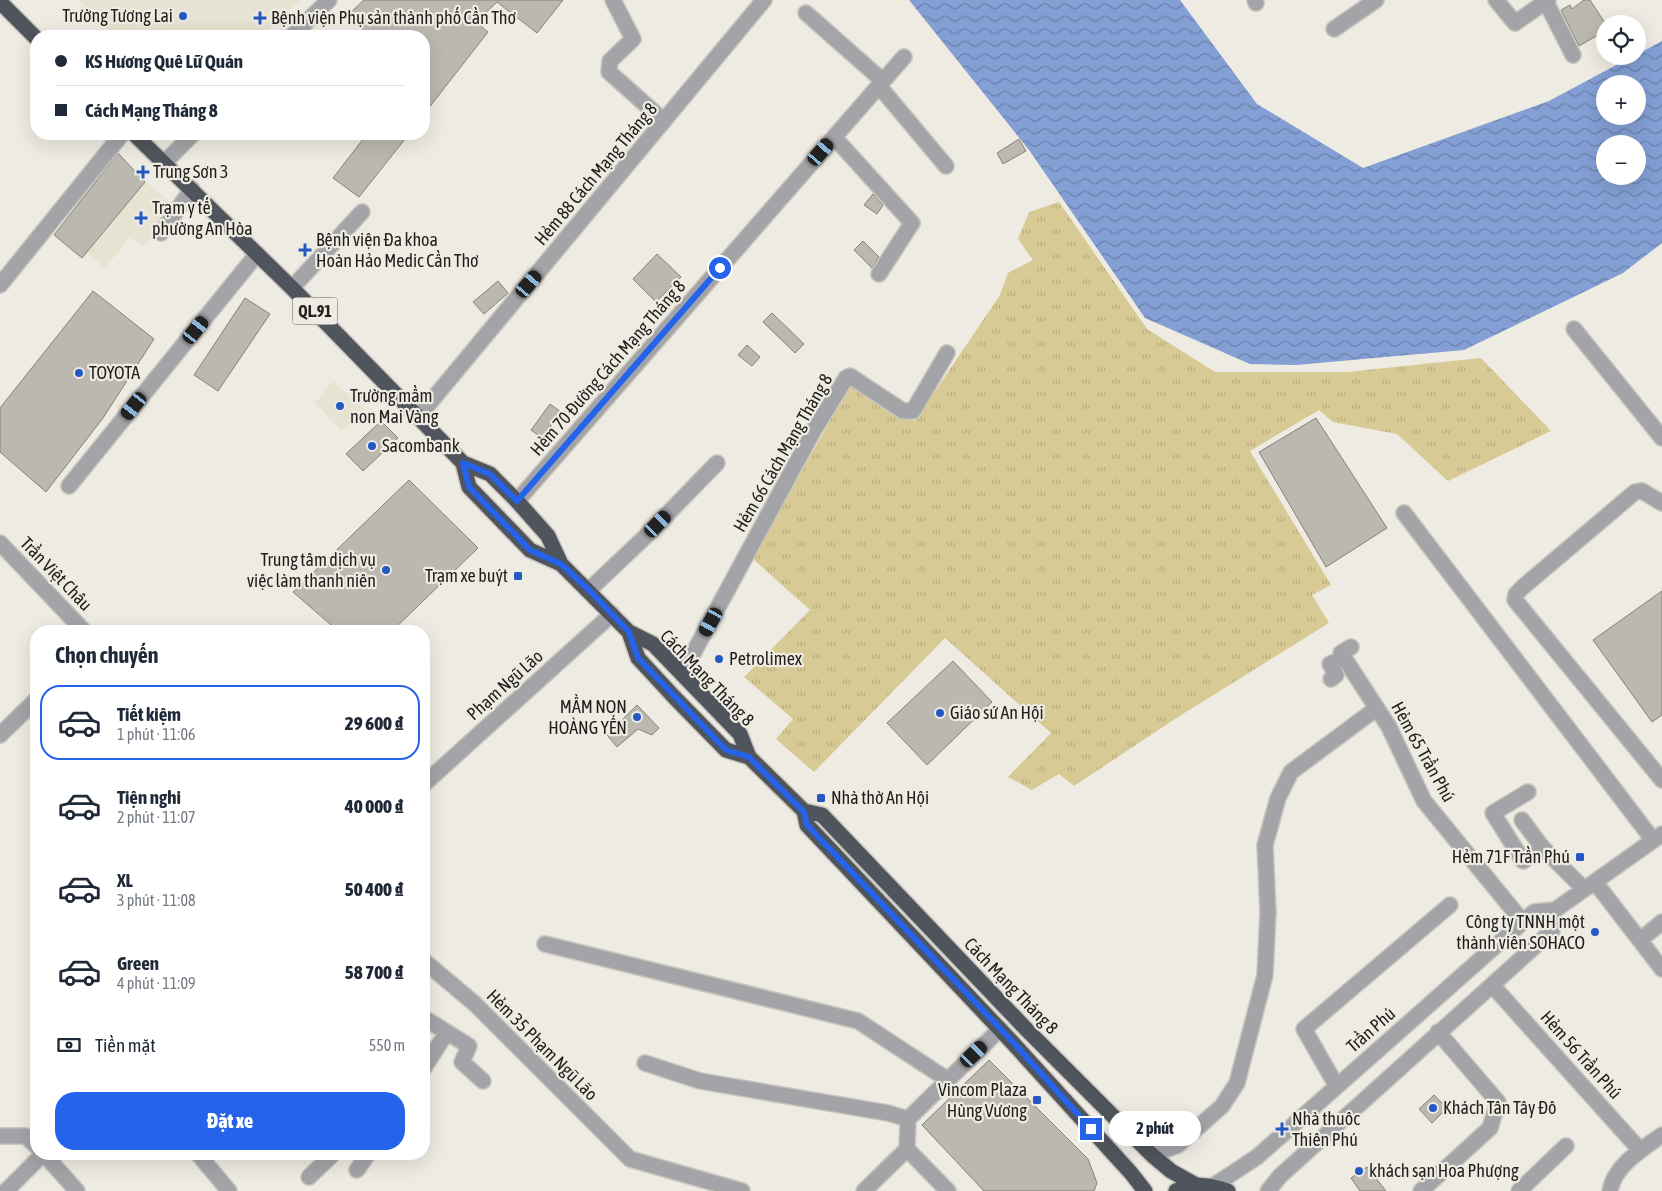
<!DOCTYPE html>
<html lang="vi">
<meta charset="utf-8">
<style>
:root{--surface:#fff;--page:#f6f6f7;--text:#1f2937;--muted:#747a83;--line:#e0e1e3;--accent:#2563eb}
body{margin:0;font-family:"Asap Condensed",sans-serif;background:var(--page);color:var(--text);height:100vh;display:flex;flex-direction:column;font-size:19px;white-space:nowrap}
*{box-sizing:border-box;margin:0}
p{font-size:16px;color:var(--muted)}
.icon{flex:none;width:28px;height:28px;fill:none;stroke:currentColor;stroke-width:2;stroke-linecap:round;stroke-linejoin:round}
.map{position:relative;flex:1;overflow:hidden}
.panel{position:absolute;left:30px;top:625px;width:400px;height:535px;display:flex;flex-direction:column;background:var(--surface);border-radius:20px;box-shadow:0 5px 20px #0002}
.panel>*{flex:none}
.guide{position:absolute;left:30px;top:30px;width:400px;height:110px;border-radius:20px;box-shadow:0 5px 20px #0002;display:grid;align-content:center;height:110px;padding:0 25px;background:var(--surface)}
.fabs{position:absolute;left:1596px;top:15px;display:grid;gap:10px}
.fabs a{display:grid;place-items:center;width:50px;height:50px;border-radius:50%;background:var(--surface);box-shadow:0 5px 20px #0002;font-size:25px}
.end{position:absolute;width:22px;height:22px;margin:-11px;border:6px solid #2563eb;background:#fff;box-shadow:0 0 0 2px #fff}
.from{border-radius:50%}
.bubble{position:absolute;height:35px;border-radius:18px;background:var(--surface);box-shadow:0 5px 20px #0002;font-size:16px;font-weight:800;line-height:35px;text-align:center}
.car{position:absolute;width:15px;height:30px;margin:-15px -8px;border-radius:6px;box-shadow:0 0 4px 1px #0007;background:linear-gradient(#222 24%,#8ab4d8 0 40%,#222 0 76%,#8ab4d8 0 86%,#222 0)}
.guide b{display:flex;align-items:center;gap:18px;height:48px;font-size:19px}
.guide b+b{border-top:1px solid var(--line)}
.guide i{width:12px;height:12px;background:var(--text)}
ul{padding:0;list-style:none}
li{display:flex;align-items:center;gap:15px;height:75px;margin:0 10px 8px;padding:0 15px;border:2px solid transparent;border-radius:20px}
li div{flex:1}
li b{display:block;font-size:19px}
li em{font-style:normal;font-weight:800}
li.active{border-color:var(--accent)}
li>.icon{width:45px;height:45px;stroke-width:1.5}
h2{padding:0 25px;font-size:22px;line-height:60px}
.pay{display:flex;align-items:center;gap:12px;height:55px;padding:0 25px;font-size:19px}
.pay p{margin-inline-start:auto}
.button{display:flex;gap:10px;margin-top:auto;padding:10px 25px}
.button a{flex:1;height:58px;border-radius:20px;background:var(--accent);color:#fff;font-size:20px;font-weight:800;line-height:58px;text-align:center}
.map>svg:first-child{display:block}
</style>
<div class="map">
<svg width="1662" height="1191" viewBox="0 0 1662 1191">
<defs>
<pattern id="park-tufts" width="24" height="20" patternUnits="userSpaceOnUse" patternTransform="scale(1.25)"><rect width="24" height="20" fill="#d8ca94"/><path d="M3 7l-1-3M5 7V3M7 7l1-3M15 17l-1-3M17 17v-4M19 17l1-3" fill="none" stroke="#b9ad7f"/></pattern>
<pattern id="water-waves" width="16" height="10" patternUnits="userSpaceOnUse" patternTransform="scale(1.25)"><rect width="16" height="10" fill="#839fd4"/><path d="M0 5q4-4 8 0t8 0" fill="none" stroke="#6b81ab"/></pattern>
</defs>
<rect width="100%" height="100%" fill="#eeebe2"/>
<path fill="#e7e3d2" d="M78 0H300L262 36H114Z
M145 181 171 203 172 211 144 246 129 238 105 268 87 253Z
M333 381 365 409 341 431 315 403Z"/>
<path fill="url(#park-tufts)" d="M1059 202 1147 329 1215 372H1347L1481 358 1551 431 1448 481 1397 434 1333 422 1319 410 1250 451 1331 585 1312 595 1329 623 1178 717 1074 786 1059 774 1032 790 1008 777 1051 733 945 638 814 772 776 739 793 719 744 677 810 610 753 559 850 385 915 421 1000 295 1008 273 1033 260 1018 239 1029 212Z"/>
<path fill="url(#water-waves)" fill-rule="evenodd" d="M909 0H1180L1257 104 1363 168 1549 101 1633 56H1638V54L1662 41V243L1623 273 1464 350 1296 365 1250 364 1145 318 1029 150ZM1605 84H1638V116H1605ZM1605 144H1638V176H1605Z"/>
<path fill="#bbb8af" stroke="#848279" d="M364 0H563L537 33 497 2 476 22 488 32 424 114V36H369L349 14Z
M1584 0H1590L1605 23V31L1579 46 1561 10 1570 5 1572 9Z
M367 134H409L359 197 333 178Z
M1019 139 1026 151 1003 164 997 153Z
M118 153 145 182 82 258 54 235Z
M873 194 883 205 877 214 864 205Z
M863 241 879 257 872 268 854 250Z
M657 254 681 277 656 302 633 279Z
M498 281 508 293 484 314 473 302Z
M93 291 154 339 103 418 46 492 0 452V408Z
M245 298 270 314 218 391 194 375Z
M772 313 804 344 795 353 763 322Z
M747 345 760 357 752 366 738 355Z
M550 404 561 412 542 438 531 430Z
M1316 418 1387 528 1326 567 1259 452Z
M381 421 398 438 363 471 346 454Z
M409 480 478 548 392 631H338L293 592Z
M1662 591V715L1652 722 1593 640Z
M953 661 992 702 927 765 887 723Z
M637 705 659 728 652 735 638 729 617 747 607 735Z
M989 1060 1088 1159 1097 1183 1094 1191H984L922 1125Z
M1434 1095 1447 1108 1432 1123 1419 1109Z
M1367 1167 1386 1191H1360L1351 1178Z"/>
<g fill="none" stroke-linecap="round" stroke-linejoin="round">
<g stroke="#c9c6be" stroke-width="18">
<path id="minor" d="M613 0 633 39 610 61 609 72 664 121
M1255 0 1256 3
M1496 0 1515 23 1548 0
M1546 2 1573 55
M806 13 883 81
M1334 29 1376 0
M292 36 329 0
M879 86 946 166
M834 137 912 223 879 274
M165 162 193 134
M161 233 192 189
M0 285 122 134
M292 288 362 212
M1574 329 1662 438
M418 417 764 0
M69 486 257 254
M517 501 904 57
M1662 503 1642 491 1635 492 1523 587 1516 594 1515 600 1662 780
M1404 513 1653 840
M0 543 84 631
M589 590 646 536 717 463
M1351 647 1341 653 1389 727 1424 801 1523 922
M682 674 814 430 846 378 850 376 903 411H913L947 353
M1331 679 1336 675 1330 664 1344 658
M0 735 36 700
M424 784 612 614
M1528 792 1493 813 1523 861 1542 847 1584 889
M1522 820 1542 847
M1595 882 1662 969
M1640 940 1662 922
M545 944 858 1021 948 1080
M424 961 475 1004 630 1159 742 1191
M1492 985 1640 1150
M424 1018 469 1046 462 1062 483 1081
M645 1063 700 1081 888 1113 908 1119
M424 1068 447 1032
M1336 1085 1304 1029 1450 905
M0 1136H26L36 1146
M907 1149 948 1191
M44 1154 77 1191
M198 1154 229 1191
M1152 1155 1178 1145 1222 1106 1237 1083 1265 975 1268 912 1265 845 1278 798 1291 772 1377 708
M357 1170 368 1154
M309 1177 333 1154
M1213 1186 1257 1157 1534 912 1555 910 1662 834
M6 1191 43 1154
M864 1191 907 1149 908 1119 1000 1029
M1268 1191 1280 1176 1552 931 1555 910
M1421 1191 1490 1128 1498 1102 1438 1032
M1519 1191 1566 1146
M1610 1191C1614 1166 1642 1149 1662 1135"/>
</g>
<g stroke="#c9c6be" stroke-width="18">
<path id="highway" d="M0 2 36 38
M134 134 292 288 463 463 490 474 517 501 548 536 561 564
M463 463 469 487 530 550 561 564 629 632 653 644 740 734 749 757 804 811 807 825 1011 1041 1131 1173 1145 1191
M629 632 638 658 675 698 726 750 749 757
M804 811 822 815 1027 1030 1152 1155 1171 1171 1196 1185
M1176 1191C1193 1182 1210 1185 1228 1191"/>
</g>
<use href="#minor" stroke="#a2a4a8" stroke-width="15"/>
<use href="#highway" stroke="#50545c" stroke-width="15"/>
</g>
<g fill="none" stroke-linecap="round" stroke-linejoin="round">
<path stroke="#2563eb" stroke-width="6" d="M720 268 517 501 490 474 463 463 469 487 530 550 561 564 589 590 629 632 638 658 726 750 749 757 804 812 807 825 1012 1041 1091 1129"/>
</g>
<g fill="#2557c5" stroke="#eeebe2" stroke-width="2">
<circle cx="183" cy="16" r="5"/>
<path d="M257.5 10.5h5v5h5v5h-5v5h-5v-5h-5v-5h5z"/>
<path d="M140.5 164.5h5v5h5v5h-5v5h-5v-5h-5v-5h5z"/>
<path d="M138.5 210.5h5v5h5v5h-5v5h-5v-5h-5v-5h5z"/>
<path d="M302.5 242.5h5v5h5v5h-5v5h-5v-5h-5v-5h5z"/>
<circle cx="79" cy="373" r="5"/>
<circle cx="340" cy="406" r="5"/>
<circle cx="372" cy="446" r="5"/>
<circle cx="386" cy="570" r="5"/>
<rect x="513" y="571" width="10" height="10" rx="2.5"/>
<circle cx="719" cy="659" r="5"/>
<circle cx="940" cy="713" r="5"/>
<circle cx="637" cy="717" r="5"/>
<rect x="816" y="793" width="10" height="10" rx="2.5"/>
<rect x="1575" y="852" width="10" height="10" rx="2.5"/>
<circle cx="1595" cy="932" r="5"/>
<rect x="1032" y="1095" width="10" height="10" rx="2.5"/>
<circle cx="1433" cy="1108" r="5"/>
<path d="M1279.5 1121.5h5v5h5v5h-5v5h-5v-5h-5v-5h5z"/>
<circle cx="1359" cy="1171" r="5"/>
</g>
<g text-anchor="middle" stroke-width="4.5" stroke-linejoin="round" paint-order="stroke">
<rect fill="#eeebe2" stroke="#5e5c57" stroke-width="1" x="292.5" y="297.5" width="45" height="27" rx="4"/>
<g font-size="16" font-weight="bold" fill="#201f1c">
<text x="315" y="317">QL.91</text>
</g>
<g font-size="18" fill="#201f1c" stroke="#eeebe2" text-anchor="start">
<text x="173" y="22" text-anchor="end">Trường Tương Lai</text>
<text x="271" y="24">Bệnh viện Phụ sản thành phố Cần Thơ</text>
<text x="153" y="178">Trung Sơn 3</text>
<text x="152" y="214">Trạm y tế<tspan x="152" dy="21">phường An Hòa</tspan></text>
<text x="316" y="246">Bệnh viện Đa khoa<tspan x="316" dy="21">Hoàn Hảo Medic Cần Thơ</tspan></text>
<text x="89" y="379">TOYOTA</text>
<text x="350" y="402">Trường mầm<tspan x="350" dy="21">non Mai Vàng</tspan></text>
<text x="382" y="452">Sacombank</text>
<text x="376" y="566" text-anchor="end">Trung tâm dịch vụ<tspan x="376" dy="21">việc làm thanh niên</tspan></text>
<text x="508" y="582" text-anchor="end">Trạm xe buýt</text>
<text x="729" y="665">Petrolimex</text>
<text x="627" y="713" text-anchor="end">MẦM NON<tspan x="627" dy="21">HOÀNG YẾN</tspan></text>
<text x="950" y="719">Giáo sứ An Hội</text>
<text x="831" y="804">Nhà thờ An Hội</text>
<text x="1570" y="863" text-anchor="end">Hẻm 71F Trần Phú</text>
<text x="1585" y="928" text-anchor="end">Công ty TNNH một<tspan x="1585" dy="21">thành viên SOHACO</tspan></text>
<text x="1027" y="1096" text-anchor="end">Vincom Plaza<tspan x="1027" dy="21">Hùng Vương</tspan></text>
<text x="1443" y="1114">Khách Tân Tây Đô</text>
<text x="1292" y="1125">Nhà thuôc<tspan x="1292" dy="21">Thiên Phú</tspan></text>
<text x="1369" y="1177">khách sạn Hoa Phượng</text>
</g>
<g font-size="18" fill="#201f1c" stroke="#eeebe2">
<text transform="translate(596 174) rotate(-50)" y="6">Hẻm 88 Cách Mạng Tháng 8</text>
<text transform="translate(608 368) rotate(-49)" y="6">Hẻm 70 Đường Cách Mạng Tháng 8</text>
<text transform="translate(783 453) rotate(-60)" y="6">Hẻm 66 Cách Mạng Tháng 8</text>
<text transform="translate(56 574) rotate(46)" y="6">Trần Việt Châu</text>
<text transform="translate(707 678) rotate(46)" y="6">Cách Mạng Tháng 8</text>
<text transform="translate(505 685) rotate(-42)" y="6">Phạm Ngũ Lão</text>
<text transform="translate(1423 752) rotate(61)" y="6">Hẻm 65 Trần Phú</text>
<text transform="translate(1011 986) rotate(46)" y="6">Cách Mạng Tháng 8</text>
<text transform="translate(1371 1030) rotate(-41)" y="6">Trần Phú</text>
<text transform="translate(542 1045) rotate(45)" y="6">Hẻm 35 Phạm Ngũ Lão</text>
<text transform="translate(1581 1055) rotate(48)" y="6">Hẻm 56 Trần Phú</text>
</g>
</g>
</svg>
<div class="fabs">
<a><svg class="icon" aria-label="locate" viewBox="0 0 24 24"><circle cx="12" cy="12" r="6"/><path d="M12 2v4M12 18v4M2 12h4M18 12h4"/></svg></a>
<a>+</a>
<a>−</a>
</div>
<i class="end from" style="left:720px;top:268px"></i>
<i class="end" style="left:1091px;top:1129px"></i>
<div class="bubble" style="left:1109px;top:1111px;width:92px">2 phút</div>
<i class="car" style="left:821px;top:152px;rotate:41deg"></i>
<i class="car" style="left:529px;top:284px;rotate:40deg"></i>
<i class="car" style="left:196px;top:330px;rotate:39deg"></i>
<i class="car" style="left:134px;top:406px;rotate:219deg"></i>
<i class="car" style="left:658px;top:524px;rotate:44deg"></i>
<i class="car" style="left:711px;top:622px;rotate:209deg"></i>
<i class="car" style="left:974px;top:1054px;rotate:46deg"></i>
<div class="guide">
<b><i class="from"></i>KS Hương Quê Lữ Quán</b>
<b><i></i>Cách Mạng Tháng 8</b>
</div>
<section class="panel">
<h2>Chọn chuyến</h2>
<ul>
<li class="active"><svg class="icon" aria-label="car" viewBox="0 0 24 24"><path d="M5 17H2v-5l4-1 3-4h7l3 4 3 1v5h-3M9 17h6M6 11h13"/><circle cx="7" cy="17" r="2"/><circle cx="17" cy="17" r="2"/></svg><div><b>Tiết kiệm</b><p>1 phút · 11:06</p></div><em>29 600 ₫</em></li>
<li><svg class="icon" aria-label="car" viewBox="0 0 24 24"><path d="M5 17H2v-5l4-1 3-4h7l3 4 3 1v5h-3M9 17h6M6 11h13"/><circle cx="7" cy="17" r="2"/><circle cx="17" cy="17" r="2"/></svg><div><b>Tiện nghi</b><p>2 phút · 11:07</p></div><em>40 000 ₫</em></li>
<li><svg class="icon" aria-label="car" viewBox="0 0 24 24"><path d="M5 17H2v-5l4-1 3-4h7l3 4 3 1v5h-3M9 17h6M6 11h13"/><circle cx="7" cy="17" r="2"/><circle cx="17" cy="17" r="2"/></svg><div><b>XL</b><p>3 phút · 11:08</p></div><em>50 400 ₫</em></li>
<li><svg class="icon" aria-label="car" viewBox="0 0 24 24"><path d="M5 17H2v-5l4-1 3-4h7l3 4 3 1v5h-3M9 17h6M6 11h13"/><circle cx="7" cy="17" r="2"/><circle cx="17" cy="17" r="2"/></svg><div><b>Green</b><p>4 phút · 11:09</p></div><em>58 700 ₫</em></li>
</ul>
<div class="pay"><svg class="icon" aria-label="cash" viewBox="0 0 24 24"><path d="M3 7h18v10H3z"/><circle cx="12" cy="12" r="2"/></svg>Tiền mặt<p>550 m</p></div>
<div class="button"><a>Đặt xe</a></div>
</section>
</div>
